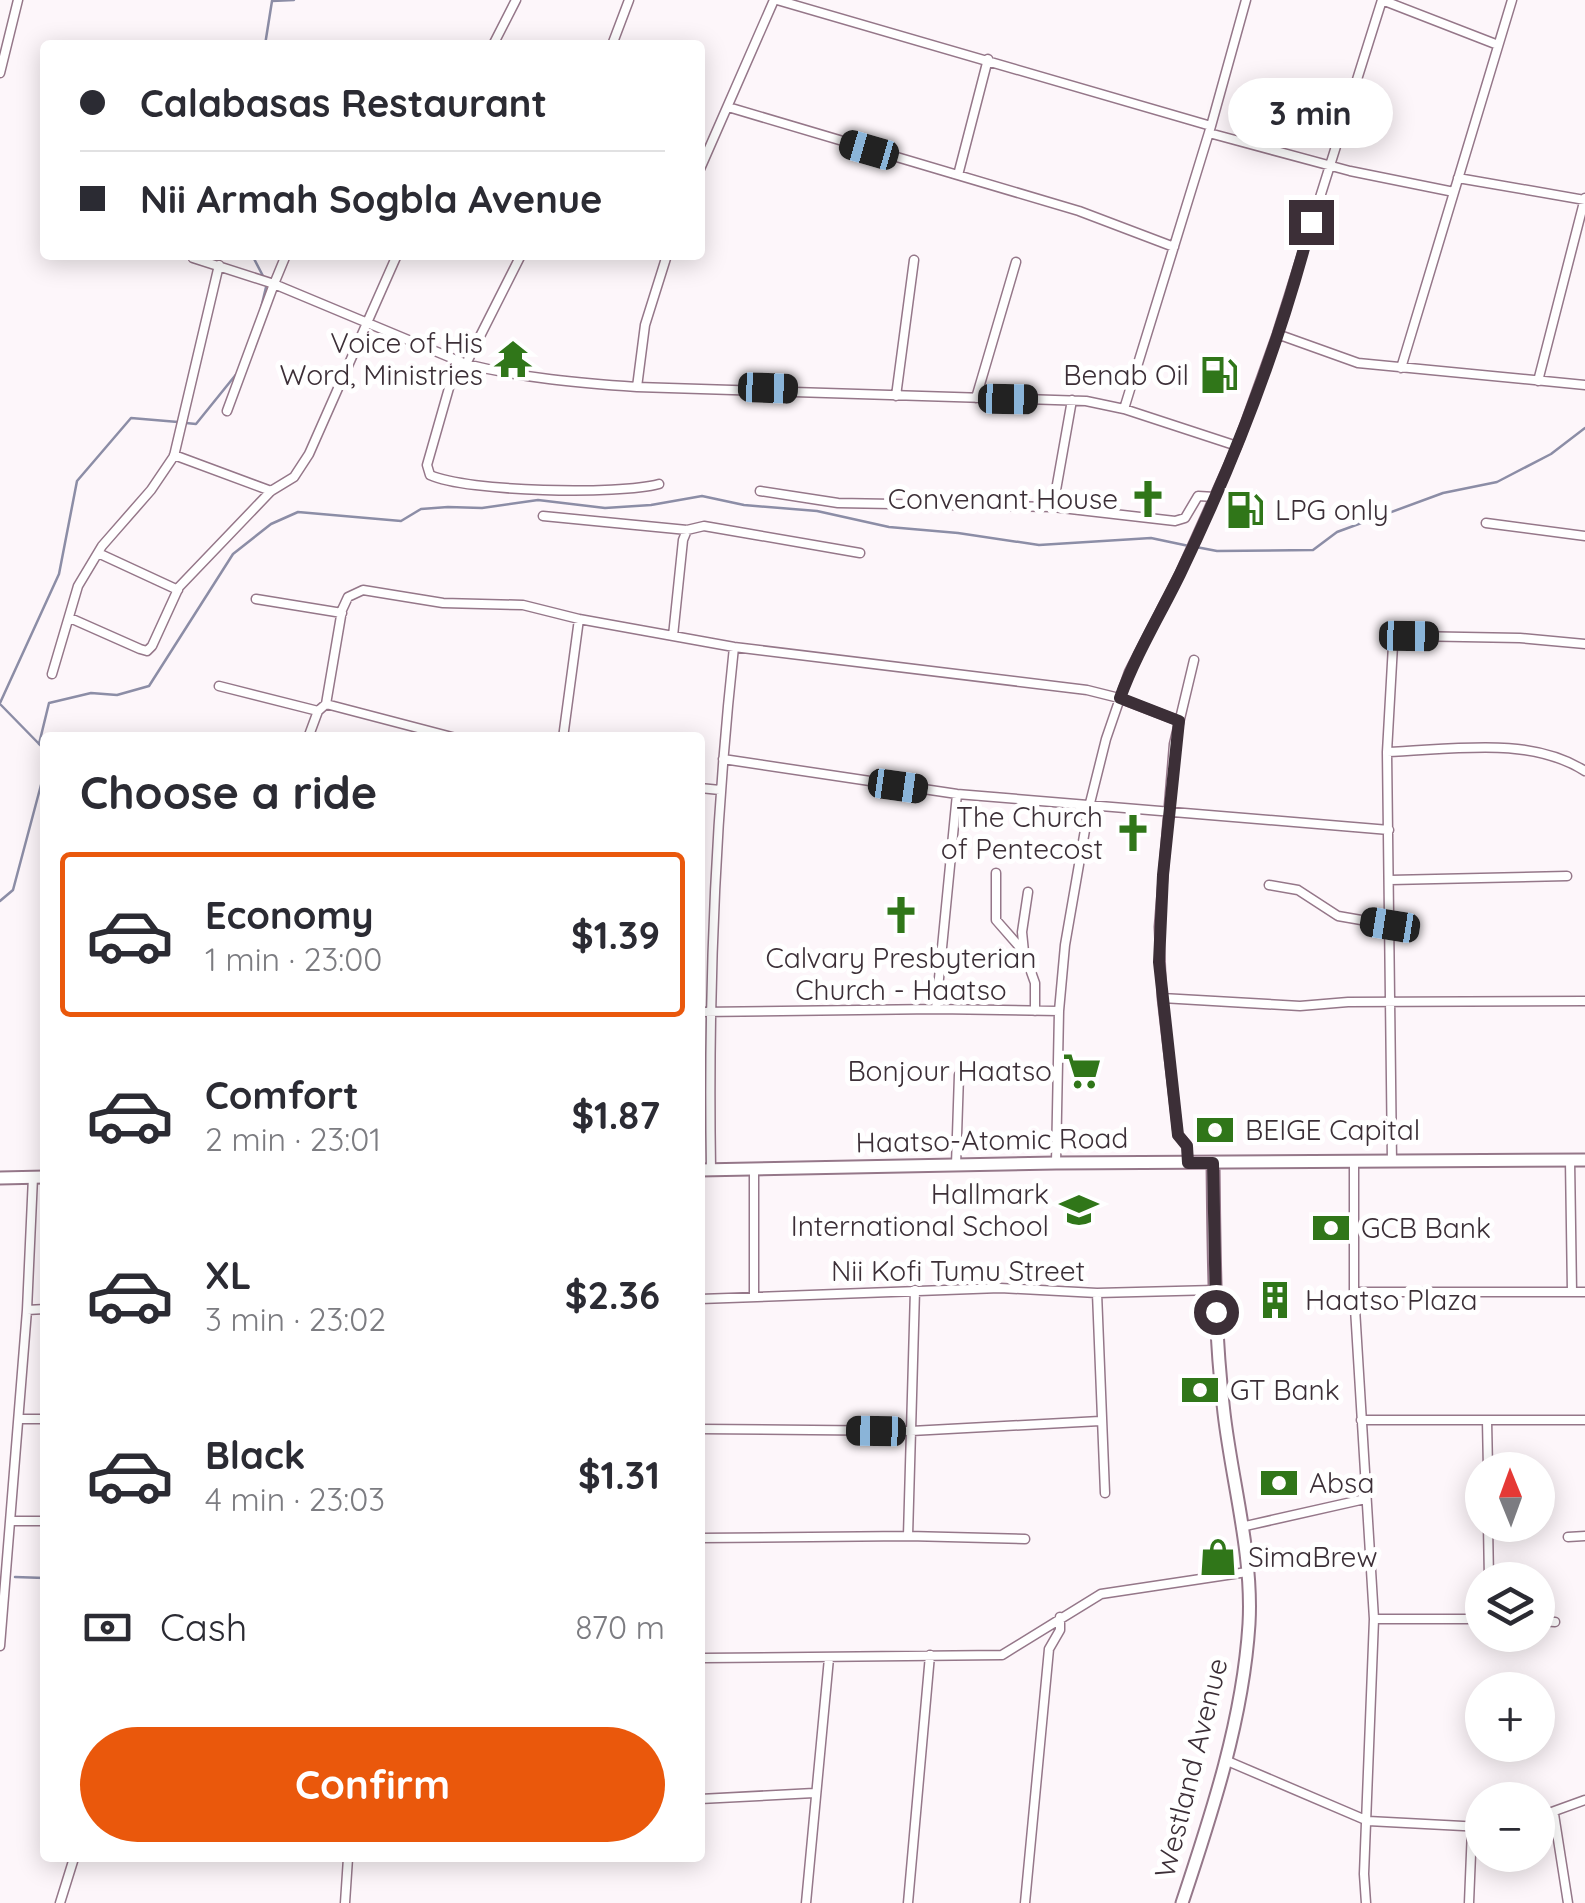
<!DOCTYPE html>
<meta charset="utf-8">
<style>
:root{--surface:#fff;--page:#f7f7f7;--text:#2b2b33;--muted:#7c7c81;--line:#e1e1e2;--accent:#ea580c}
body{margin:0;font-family:Quicksand,sans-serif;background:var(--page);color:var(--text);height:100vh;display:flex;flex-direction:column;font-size:38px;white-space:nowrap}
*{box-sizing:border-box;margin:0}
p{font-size:32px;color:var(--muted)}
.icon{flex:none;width:55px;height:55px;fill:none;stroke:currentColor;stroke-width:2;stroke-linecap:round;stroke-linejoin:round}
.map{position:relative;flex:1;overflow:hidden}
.side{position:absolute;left:40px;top:732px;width:665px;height:1130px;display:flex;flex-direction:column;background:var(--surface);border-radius:10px;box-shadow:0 5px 25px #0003}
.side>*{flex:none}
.hud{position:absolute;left:40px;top:40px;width:665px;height:220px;border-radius:10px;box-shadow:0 5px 25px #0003;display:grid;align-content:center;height:220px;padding:0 40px;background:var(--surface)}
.needle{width:65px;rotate:359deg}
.tools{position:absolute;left:1465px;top:1452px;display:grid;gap:20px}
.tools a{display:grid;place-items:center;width:90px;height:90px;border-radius:50%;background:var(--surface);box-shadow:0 5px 25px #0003;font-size:50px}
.end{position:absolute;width:45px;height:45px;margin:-22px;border:12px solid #3c2f37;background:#fff;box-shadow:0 0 0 5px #fff}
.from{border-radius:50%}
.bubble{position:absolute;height:70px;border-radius:35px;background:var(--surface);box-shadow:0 5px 25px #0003;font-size:32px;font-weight:700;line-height:70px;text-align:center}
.car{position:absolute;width:30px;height:60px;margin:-30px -15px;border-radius:12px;box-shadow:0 0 8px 2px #0007;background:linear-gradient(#222 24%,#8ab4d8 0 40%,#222 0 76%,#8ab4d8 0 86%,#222 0)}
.hud b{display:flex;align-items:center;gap:35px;height:95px;font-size:38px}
.hud b+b{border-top:2px solid var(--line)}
.hud i{width:25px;height:25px;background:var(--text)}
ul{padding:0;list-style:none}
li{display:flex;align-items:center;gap:30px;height:165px;margin:0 20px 15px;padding:0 20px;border:5px solid transparent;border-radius:10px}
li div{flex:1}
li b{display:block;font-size:38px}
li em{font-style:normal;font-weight:700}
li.current{border-color:var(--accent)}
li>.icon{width:90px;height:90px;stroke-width:1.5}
h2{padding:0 40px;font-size:45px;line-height:120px}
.pay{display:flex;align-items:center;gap:25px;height:110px;padding:0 40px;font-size:38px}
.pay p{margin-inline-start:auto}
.primary-button{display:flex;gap:20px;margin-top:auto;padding:20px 40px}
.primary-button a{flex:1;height:115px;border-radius:60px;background:var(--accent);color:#fff;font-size:40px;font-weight:700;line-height:115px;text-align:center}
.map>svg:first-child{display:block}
</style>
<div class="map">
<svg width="1585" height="1903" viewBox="0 0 1585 1903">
<rect width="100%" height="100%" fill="#fdf6fa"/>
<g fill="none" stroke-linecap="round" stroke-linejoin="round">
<path stroke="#8c8da6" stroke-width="2.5" d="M265 45 272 1 294 0
M252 255 263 276
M261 308 267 283
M186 423 196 424 238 372
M1196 547 1217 551 1313 550 1337 532 1443 493 1497 482 1551 454 1585 428
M0 703 59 574 77 481 131 418 178 422
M1 705 45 750
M39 744 49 703 91 693 117 695 149 686 233 554 271 524 298 512 401 521 421 509 448 507 482 508 538 500 605 508 651 505 702 496 744 505 817 511 889 527 958 533 1039 545 1151 538 1189 546
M0 901 13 890 45 770
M15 1577 45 1578"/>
<g stroke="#957789" stroke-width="11">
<path id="street" d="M777 0 1211 126
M1382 0 1498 45
M493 45 516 0
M612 45 629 0
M0 73 18 0
M728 107 1079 211 1174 247
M1209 133 1350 171 1454 192
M700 169 774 0
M958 175 988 59
M1458 178 1585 200
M286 255 274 284 466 364C522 378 579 383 637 387L1086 401 1124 409 1237 446
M193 258 274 284 227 411
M1277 334 1358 363 1585 385
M457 360 427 465 430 475C467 492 619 495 659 484
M466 364 521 255
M1401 368 1512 0
M1538 381 1585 198
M637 387 645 325 667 255
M896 396 914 260
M976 398 1016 262
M1124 409 1211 126 1246 0
M174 455 271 491
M760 491 838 503 1053 507 1072 400
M1053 507 1175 521 1185 518 1198 496 1215 497
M543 516 687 530 704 526 860 553
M1486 523 1585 536
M98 553 178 590
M256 599 342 613
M70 618 140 649 147 651 152 646 179 587 271 491 294 477 309 454 397 255
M673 636 683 540 687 530
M52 674 78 586 102 546 151 490 174 456 219 265
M219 686 318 711
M326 704 456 738
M308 738 318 711 326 704 342 610 348 597 363 590 443 603 523 605 579 619 734 647 1087 690 1119 698 1179 721
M563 738 579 619
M1387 752C1451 750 1528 735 1585 771
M723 759 957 794 1389 830
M700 788 720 790
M996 873V920L1024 952
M1390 880 1567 876
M1269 885 1298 890 1338 916 1390 925
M1028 892 1022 932 1024 952 1035 983V1011
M1162 998 1300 1006 1348 1002 1585 1001
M936 1009 957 794
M700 1012 936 1009 1059 1011
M1570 1160 1572 1292
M1392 1162 1387 752 1393 645 1396 640 1409 636 1520 638 1585 644
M1056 1163 1059 1011 1065 945 1089 807 1106 739 1129 672 1180 573 1237 446 1277 334 1382 0
M1188 1163 1187 1145 1178 1135 1162 998 1159 927 1174 744 1194 660
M1354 1163V1292L1374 1619 1364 1874 1366 1903
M956 1165 959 1075
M754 1169V1296
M711 1170C708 994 715 821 734 647
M1354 1292H1585
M1097 1293 1105 1493
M700 1299 1000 1288 1097 1293 1215 1290
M27 1310 45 1309
M19 1419H45
M1361 1420H1585
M1487 1420 1488 1470
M700 1429 911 1431 1100 1421
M12 1521H45
M1488 1525 1489 1580
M1241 1527 1365 1499
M908 1536 915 1290
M1568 1537 1585 1536
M700 1538 908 1536 1025 1539
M1374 1619H1482
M1538 1621 1555 1622
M0 1646 27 1310 33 1177
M704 1658 1002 1655 1101 1594 1247 1572
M1225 1760 1368 1821 1482 1827
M700 1799 814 1793
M1554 1814 1568 1903
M1538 1817 1585 1800
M60 1903 74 1858
M345 1903 348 1858
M806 1903 829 1658
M908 1903 930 1655
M1025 1903 1049 1649 1060 1630V1617
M1469 1903 1472 1829"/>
</g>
<g stroke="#957789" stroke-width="15">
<path id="secondary" d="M700 1170 1056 1163 1585 1160
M0 1178 45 1177
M1182 1903C1212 1813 1243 1719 1249 1624 1253 1554 1232 1482 1224 1413 1214 1330 1214 1246 1213 1163"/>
</g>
<use href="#street" stroke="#fff" stroke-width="8"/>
<use href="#secondary" stroke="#fff" stroke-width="11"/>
</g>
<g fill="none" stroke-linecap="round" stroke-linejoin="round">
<path stroke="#3c2f37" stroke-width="12" d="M1216 1312 1213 1163H1188L1187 1146 1178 1135 1159 962 1163 875 1179 721 1120 698C1136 654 1160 615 1180 574 1234 462 1280 343 1311 222"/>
</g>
<defs>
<g id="temple-bare" transform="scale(3)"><path d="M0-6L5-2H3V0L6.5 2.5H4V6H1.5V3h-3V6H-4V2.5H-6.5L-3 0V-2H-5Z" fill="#307619" stroke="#fff" stroke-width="2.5" paint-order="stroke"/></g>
<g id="fuel-bare" transform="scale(3)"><path d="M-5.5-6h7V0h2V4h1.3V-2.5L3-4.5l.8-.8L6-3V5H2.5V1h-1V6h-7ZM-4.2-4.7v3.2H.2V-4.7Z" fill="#307619" stroke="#fff" stroke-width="2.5" paint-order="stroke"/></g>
<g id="church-bare" transform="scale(3)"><path d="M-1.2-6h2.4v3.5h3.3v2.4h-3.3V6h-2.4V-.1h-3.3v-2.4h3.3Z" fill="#307619" stroke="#fff" stroke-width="2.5" paint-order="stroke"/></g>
<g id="supermarket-bare" transform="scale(3)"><path d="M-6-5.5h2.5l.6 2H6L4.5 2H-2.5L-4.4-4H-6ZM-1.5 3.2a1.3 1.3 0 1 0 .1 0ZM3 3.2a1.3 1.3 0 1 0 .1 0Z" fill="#307619" stroke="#fff" stroke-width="2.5" paint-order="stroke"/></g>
<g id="bank-bare" transform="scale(3)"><path d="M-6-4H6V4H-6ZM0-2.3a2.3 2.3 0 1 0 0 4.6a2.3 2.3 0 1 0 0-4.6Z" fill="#307619" stroke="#fff" stroke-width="2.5" paint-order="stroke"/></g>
<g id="school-bare" transform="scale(3)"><path d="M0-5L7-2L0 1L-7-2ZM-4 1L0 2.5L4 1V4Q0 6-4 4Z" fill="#307619" stroke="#fff" stroke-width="2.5" paint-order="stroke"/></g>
<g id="building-bare" transform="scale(3)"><path d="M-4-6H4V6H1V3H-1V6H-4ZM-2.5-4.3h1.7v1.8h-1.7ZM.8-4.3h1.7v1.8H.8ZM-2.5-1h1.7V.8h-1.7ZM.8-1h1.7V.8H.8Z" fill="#307619" stroke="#fff" stroke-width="2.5" paint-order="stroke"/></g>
<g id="shop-bare" transform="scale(3)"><path d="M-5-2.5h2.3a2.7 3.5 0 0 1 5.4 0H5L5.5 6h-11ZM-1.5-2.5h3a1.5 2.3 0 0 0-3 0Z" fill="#307619" stroke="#fff" stroke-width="2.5" paint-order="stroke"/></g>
</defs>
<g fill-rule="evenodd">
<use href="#temple-bare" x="513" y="359"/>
<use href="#fuel-bare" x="1219" y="375"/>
<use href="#church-bare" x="1148" y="499"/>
<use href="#fuel-bare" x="1245" y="510"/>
<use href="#church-bare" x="1133" y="833"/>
<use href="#church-bare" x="901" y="915"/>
<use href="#supermarket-bare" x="1082" y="1071"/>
<use href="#bank-bare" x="1215" y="1130"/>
<use href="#school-bare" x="1079" y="1210"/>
<use href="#bank-bare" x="1331" y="1228"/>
<use href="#building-bare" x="1275" y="1300"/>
<use href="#bank-bare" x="1200" y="1390"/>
<use href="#bank-bare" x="1279" y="1483"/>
<use href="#shop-bare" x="1218" y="1557"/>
</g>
<g text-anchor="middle" stroke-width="10" stroke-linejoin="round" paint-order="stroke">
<g font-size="28" fill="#3c2f37" stroke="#fff" text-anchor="start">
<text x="483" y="353" text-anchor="end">Voice of His<tspan x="483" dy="32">Word, Ministries</tspan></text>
<text x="1189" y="385" text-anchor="end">Benab Oil</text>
<text x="1118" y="509" text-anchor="end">Convenant House</text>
<text x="1275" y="520">LPG only</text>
<text x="1103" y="827" text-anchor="end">The Church<tspan x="1103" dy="32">of Pentecost</tspan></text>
<text x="901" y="968" text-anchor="middle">Calvary Presbyterian<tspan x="901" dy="32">Church - Haatso</tspan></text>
<text x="1052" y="1081" text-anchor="end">Bonjour Haatso</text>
<text x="1245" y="1140">BEIGE Capital</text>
<text x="1049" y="1204" text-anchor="end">Hallmark<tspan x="1049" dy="32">International School</tspan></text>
<text x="1361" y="1238">GCB Bank</text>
<text x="1305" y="1310">Haatso Plaza</text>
<text x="1230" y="1400">GT Bank</text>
<text x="1309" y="1493">Absa</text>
<text x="1248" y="1567">SimaBrew</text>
</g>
<g font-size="28" fill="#3c2f37" stroke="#fff">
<text transform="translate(992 1140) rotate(-1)" y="10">Haatso-Atomic Road</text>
<text x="958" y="1281">Nii Kofi Tumu Street</text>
<text transform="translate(1191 1768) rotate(-76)" y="10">Westland Avenue</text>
</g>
</g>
</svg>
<div class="tools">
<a><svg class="needle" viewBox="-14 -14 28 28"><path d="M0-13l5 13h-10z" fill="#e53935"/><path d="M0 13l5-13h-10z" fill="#7c7c81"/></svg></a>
<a><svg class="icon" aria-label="layers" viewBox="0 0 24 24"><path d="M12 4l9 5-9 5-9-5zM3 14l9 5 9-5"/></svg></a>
<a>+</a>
<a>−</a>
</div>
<i class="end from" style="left:1216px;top:1312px"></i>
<i class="end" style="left:1311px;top:222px"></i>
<div class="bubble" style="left:1228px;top:78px;width:165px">3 min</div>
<i class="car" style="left:869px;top:150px;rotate:286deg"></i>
<i class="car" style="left:768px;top:388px;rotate:92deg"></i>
<i class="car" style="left:1008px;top:399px;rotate:91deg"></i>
<i class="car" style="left:1409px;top:636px;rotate:91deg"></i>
<i class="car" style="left:898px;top:786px;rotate:98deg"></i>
<i class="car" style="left:1390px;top:925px;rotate:279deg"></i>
<i class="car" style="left:876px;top:1431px;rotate:271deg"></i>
<div class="hud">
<b><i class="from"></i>Calabasas Restaurant</b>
<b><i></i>Nii Armah Sogbla Avenue</b>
</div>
<section class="side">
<h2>Choose a ride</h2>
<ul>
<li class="current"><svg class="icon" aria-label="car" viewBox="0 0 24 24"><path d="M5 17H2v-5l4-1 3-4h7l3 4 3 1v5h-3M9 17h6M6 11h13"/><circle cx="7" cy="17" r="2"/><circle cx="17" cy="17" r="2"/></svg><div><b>Economy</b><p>1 min · 23:00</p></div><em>$1.39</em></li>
<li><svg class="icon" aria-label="car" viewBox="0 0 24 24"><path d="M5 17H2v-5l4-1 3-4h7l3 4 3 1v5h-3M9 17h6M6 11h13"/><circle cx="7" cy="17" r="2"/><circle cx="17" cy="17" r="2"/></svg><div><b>Comfort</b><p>2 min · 23:01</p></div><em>$1.87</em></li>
<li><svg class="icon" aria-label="car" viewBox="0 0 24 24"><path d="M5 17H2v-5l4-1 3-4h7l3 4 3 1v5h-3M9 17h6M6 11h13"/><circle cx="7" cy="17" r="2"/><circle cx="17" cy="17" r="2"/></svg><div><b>XL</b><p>3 min · 23:02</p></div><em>$2.36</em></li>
<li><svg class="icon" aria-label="car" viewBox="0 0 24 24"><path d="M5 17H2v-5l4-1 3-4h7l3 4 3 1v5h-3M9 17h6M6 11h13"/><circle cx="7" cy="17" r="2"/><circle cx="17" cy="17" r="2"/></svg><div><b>Black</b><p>4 min · 23:03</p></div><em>$1.31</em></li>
</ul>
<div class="pay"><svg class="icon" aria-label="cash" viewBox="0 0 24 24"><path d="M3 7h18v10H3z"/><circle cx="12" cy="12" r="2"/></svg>Cash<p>870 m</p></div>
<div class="primary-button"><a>Confirm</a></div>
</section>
</div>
